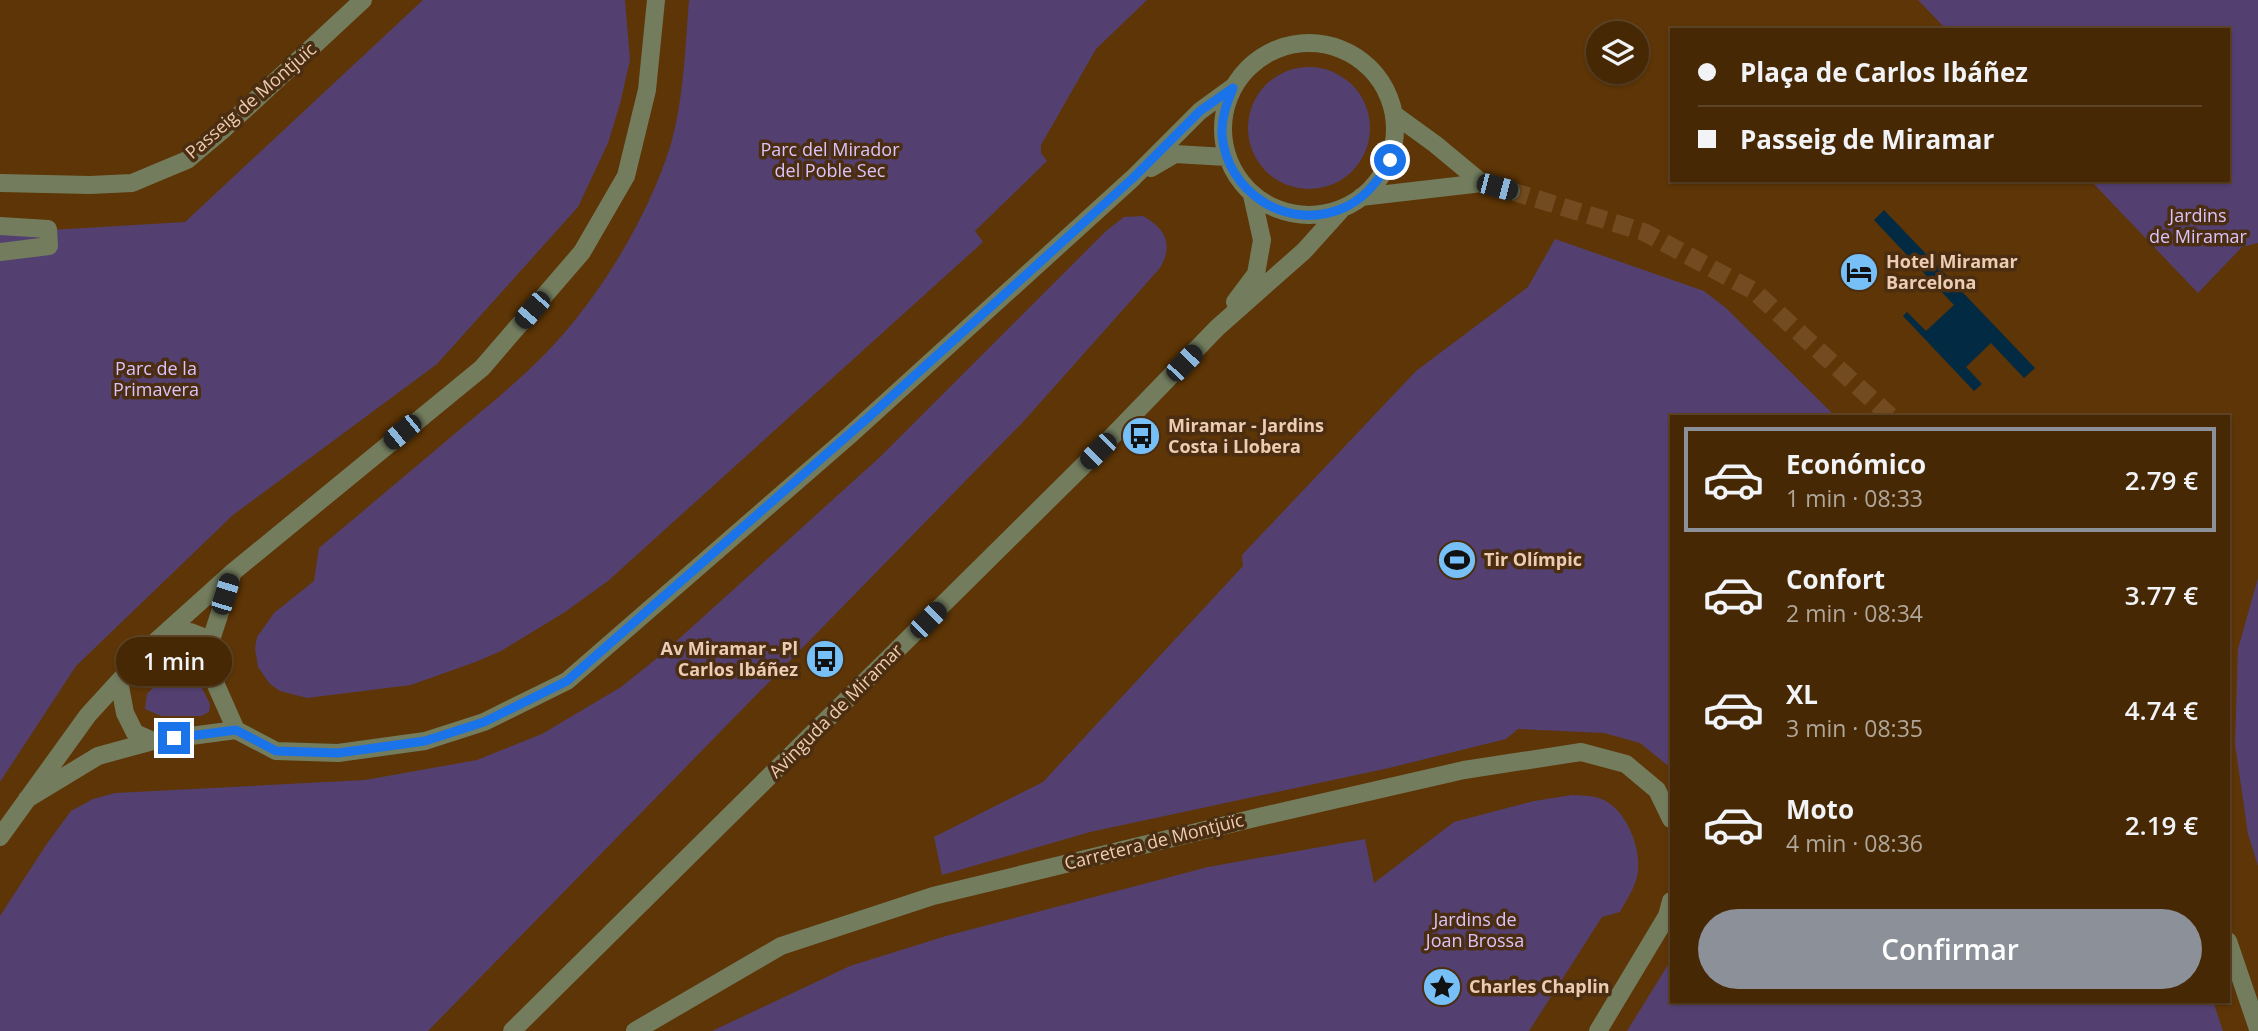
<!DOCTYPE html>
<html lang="es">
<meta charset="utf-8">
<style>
:root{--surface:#462804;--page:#503413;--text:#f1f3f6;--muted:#b0a69a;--line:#5e4426;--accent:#8c9099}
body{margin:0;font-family:"Open Sans",sans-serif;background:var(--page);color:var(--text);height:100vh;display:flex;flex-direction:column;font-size:26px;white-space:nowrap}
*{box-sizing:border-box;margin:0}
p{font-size:23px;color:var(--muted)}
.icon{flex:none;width:38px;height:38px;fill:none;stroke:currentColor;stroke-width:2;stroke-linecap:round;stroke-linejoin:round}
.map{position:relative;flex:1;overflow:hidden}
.sheet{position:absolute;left:1670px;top:415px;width:560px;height:588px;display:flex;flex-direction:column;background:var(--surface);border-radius:0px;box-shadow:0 2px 5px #0004,0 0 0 2px var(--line)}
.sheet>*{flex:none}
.top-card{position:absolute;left:1670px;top:28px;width:560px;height:154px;border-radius:0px;box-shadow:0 2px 5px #0004,0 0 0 2px var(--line);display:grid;align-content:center;height:154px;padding:0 28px;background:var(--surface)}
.tools{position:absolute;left:1586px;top:21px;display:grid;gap:14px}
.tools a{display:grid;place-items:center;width:63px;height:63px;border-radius:50%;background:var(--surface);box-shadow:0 2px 5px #0004,0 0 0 2px var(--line);font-size:35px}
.end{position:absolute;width:32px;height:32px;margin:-16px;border:9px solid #1a73e8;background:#fff;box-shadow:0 0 0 4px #fff}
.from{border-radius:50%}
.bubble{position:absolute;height:49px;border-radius:24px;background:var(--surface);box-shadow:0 2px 5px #0004,0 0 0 2px var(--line);font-size:23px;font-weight:600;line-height:49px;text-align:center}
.car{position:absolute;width:21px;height:42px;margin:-21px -10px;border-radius:9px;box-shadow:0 0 5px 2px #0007;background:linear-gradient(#222 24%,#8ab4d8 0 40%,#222 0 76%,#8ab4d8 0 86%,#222 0)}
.top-card b{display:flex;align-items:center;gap:24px;height:66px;font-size:26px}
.top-card b+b{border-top:2px solid var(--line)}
.top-card i{width:18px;height:18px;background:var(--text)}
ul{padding:12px 0 0;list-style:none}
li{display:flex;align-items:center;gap:21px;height:105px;margin:0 14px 10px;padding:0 14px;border:4px solid transparent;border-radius:0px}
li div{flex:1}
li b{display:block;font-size:26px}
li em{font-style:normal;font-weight:600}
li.active{border-color:var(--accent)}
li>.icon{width:63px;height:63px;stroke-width:1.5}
.action{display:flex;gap:14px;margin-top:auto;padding:14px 28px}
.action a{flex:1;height:80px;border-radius:42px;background:var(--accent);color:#fff;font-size:28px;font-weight:600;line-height:80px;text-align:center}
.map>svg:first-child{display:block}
</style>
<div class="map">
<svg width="2258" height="1031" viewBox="0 0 2258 1031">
<rect width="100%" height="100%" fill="#5d3506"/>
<path fill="#544070" d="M423 0H625L630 60 620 104 608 143 578 207 437 364 233 515 76 666 0 782V233L185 222Z
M689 0H1147L1096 49 1041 145V153L1047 161 975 231 983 242 608 581 565 612 501 651 478 661 411 685 307 698 280 691 270 684 258 667 255 648 257 637 274 613 314 581 319 548C361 513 403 477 445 442 480 412 516 384 548 351 599 298 648 217 670 147 684 99 685 49 689 0Z
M1918 0H2258V243L2242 247 2198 293 2090 180H2228V30H1947Z
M1248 128a61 61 0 1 1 122 0a61 61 0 1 1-122 0Z
M1143 216C1165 228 1174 244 1160 268L1023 422 428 1031H0V916L46 845 71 811 93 799 115 793 365 780 477 760 542 734 621 687 661 655 880 457 1106 231 1124 217Z
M1555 239 1704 291 1726 308 1835 416H1671V768L1640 743 1604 733 1518 729 1506 739 1389 768 1090 832 942 875 934 837 1043 782 1243 566 1242 555 1416 371 1528 287Z
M2258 578V866L2248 834 2235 744 2238 649Z
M191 651 198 661 200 684 210 704 209 712 201 716H161L145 709 147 694 167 673 181 652Z
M1572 795C1583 796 1594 795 1604 800 1628 812 1643 852 1637 877 1634 889 1626 901 1620 912L1602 917 1529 1031H712L850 966 946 936 1208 867 1365 839 1374 883 1454 822 1534 801Z
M1671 960V1001H2213L2223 1031H1627Z"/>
<path fill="#022a43" d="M1884 210 2035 368 2024 378 1991 343 1966 367 1982 384 1974 391 1903 316 1907 312 1926 331 1954 305 1874 220Z"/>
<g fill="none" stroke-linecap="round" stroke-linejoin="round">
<path stroke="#724c20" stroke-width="18" stroke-dasharray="18 9" stroke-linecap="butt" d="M1511 191 1644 232 1754 291 1890 416"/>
<path stroke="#737d5e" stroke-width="18" d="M1223 129a86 86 0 1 1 172 0a86 86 0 1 1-172 0Z
M1395 115 1435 144 1482 183
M1151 168 1175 154 1226 157
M0 183 90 185 132 183 187 160 225 128 363 0
M1361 197 1482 183 1511 191
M0 226 48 229 49 246 0 252
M1235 302 1256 274 1262 240 1252 195
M233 572 211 640 216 685 236 730
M160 642 190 632 211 640
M119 681 125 713 135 733 153 741
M27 799 98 756 153 741 236 730 276 751 338 753 425 741 484 722 567 681 850 435 1133 178 1200 111 1233 87
M0 837 88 715 153 644 233 572 482 368 582 252 626 176 647 90 656 0
M2228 941 2258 1029
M512 1031 1098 451 1217 328 1304 251 1341 210
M635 1031 781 946 933 896 1263 816 1464 770 1581 752 1626 764 1657 790 1671 819
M1598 1031 1667 916 1671 901"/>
</g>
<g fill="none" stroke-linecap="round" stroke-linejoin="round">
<path stroke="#1a73e8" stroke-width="9" d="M174 738 236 730 276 751 338 753 425 741 484 722 567 681 870 416 1133 178 1200 111 1233 88C1227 103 1221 118 1222 135 1227 192 1286 231 1341 209 1364 200 1379 181 1390 160"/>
</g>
<defs>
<g id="hotel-disc" transform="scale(2.0125)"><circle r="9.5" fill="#77bff7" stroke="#4b2e11"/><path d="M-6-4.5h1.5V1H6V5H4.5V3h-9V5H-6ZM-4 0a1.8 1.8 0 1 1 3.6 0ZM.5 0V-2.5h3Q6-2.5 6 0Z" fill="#111"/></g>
<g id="bus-disc" transform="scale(2.0125)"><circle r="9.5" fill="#77bff7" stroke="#4b2e11"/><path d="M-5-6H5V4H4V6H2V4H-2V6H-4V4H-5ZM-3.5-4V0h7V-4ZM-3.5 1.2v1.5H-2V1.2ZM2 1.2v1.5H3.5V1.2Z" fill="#111"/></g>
<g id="stadium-disc" transform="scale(2.0125)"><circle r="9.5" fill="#77bff7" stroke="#4b2e11"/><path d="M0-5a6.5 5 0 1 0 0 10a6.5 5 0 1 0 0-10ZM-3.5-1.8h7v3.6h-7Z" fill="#111"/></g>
<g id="sight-disc" transform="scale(2.0125)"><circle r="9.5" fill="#77bff7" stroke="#4b2e11"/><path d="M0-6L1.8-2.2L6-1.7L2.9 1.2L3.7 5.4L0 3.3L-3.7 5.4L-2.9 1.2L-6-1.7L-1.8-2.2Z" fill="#111"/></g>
</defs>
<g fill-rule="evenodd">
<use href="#hotel-disc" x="1859" y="272"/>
<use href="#bus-disc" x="1141" y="436"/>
<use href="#stadium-disc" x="1457" y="560"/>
<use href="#bus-disc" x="825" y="659"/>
<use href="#sight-disc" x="1442" y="987"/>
</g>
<g text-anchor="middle" stroke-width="7" stroke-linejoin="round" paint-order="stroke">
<g font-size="18" fill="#eccdb3" stroke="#4b2e11">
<text transform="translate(251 101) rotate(-41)" y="6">Passeig de Montjuïc</text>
<text transform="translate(836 711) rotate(-45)" y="6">Avinguda de Miramar</text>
<text transform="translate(1154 842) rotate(-14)" y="6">Carretera de Montjuïc</text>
</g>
<g font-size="18" fill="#dbc4fd" stroke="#4b2e11">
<text x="830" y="156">Parc del Mirador<tspan x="830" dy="21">del Poble Sec</tspan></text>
<text x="2198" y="222">Jardins<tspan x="2198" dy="21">de Miramar</tspan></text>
<text x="156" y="375">Parc de la<tspan x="156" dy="21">Primavera</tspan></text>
<text x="1475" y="926">Jardins de<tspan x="1475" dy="21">Joan Brossa</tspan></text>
</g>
<g font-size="18" font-weight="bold" fill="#eccdb3" stroke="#4b2e11" text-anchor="start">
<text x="1886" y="268">Hotel Miramar<tspan x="1886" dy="21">Barcelona</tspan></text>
<text x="1168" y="432">Miramar - Jardins<tspan x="1168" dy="21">Costa i Llobera</tspan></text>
<text x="1484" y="566">Tir Olímpic</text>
<text x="798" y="655" text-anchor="end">Av Miramar - Pl<tspan x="798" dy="21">Carlos Ibáñez</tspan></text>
<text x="1469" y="993">Charles Chaplin</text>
</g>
</g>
</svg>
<div class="tools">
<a><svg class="icon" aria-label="layers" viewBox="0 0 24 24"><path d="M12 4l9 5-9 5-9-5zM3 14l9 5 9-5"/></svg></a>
</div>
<i class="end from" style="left:1390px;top:160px"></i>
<i class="end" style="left:174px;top:738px"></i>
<div class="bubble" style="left:116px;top:637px;width:116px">1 min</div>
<i class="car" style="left:1497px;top:187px;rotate:105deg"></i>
<i class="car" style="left:532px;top:310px;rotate:221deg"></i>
<i class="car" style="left:1184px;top:363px;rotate:44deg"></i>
<i class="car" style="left:402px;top:432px;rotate:231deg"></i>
<i class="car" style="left:1098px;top:451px;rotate:225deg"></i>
<i class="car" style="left:225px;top:594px;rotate:17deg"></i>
<i class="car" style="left:928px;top:620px;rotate:45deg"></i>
<div class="top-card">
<b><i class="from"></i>Plaça de Carlos Ibáñez</b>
<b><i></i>Passeig de Miramar</b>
</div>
<section class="sheet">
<ul>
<li class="active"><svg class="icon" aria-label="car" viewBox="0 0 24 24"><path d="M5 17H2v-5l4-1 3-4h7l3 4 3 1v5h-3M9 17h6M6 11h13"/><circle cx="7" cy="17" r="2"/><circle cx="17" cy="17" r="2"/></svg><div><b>Económico</b><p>1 min · 08:33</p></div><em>2.79 €</em></li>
<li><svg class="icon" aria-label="car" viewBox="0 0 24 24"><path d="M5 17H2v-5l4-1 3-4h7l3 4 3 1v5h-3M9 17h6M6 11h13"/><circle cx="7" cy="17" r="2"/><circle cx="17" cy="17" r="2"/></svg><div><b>Confort</b><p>2 min · 08:34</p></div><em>3.77 €</em></li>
<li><svg class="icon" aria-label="car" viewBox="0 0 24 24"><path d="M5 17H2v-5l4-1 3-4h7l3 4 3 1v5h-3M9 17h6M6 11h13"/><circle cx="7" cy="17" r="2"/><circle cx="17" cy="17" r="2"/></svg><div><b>XL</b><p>3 min · 08:35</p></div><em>4.74 €</em></li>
<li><svg class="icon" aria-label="car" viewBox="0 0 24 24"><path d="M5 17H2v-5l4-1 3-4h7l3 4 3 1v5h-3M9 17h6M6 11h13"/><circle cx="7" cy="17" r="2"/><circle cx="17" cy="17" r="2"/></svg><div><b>Moto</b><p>4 min · 08:36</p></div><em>2.19 €</em></li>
</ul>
<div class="action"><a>Confirmar</a></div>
</section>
</div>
